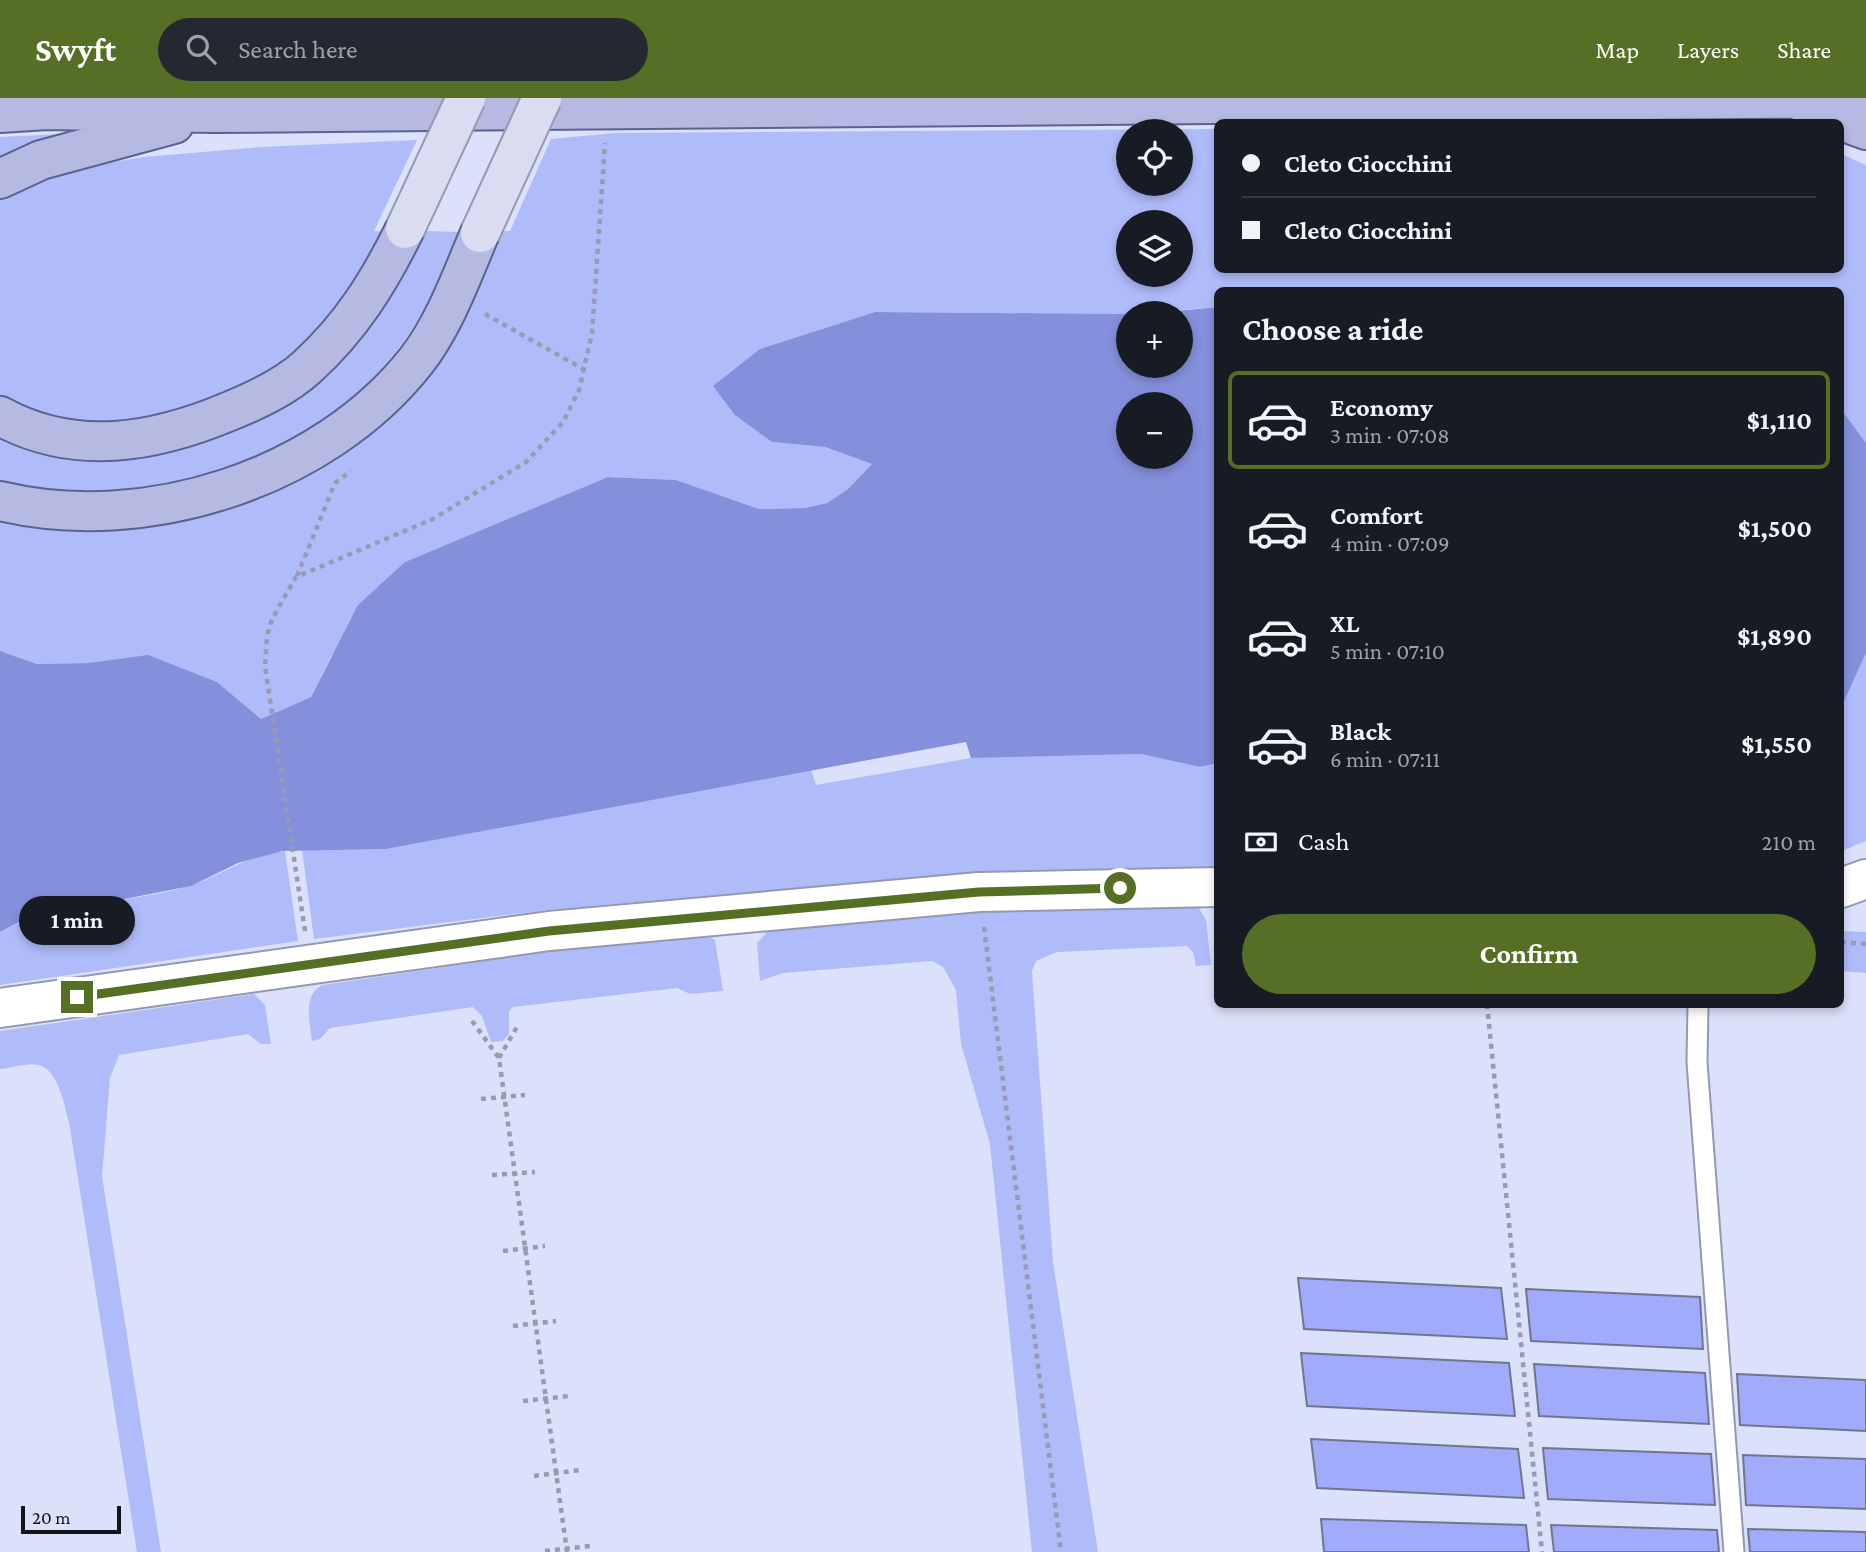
<!DOCTYPE html>
<meta charset="utf-8">
<style>
:root{--surface:#171b24;--page:#242831;--text:#f1f3f6;--muted:#9ea1a6;--line:#363941;--accent:#557024}
body{margin:0;font-family:"Crimson Pro",serif;background:var(--page);color:var(--text);height:100vh;display:flex;flex-direction:column;font-size:26px;white-space:nowrap}
*{box-sizing:border-box;margin:0}
p{font-size:23px;color:var(--muted)}
.icon{flex:none;width:38px;height:38px;fill:none;stroke:currentColor;stroke-width:2;stroke-linecap:round;stroke-linejoin:round}
.map{position:relative;flex:1;overflow:hidden}
.details{position:absolute;left:1214px;top:189px;width:630px;height:721px;display:flex;flex-direction:column;background:var(--surface);border-radius:10px;box-shadow:0 4px 10px #0003}
.details>*{flex:none}
.hud{position:absolute;left:1214px;top:21px;width:630px;height:154px;border-radius:10px;box-shadow:0 4px 10px #0003;display:grid;align-content:center;height:154px;padding:0 28px;background:var(--surface)}
.controls{position:absolute;left:1116px;top:21px;display:grid;gap:14px}
.controls a{display:grid;place-items:center;width:77px;height:77px;border-radius:50%;background:var(--surface);box-shadow:0 4px 10px #0003;font-size:35px}
.scale{position:absolute;left:21px;bottom:18px;width:100px;box-sizing:border-box;padding-left:7px;border:4px solid #12131c;border-top:0;font-size:19px;line-height:24px;white-space:nowrap;color:#12131c;-webkit-text-stroke:5px #dbe0fb;paint-order:stroke}
.end{position:absolute;width:32px;height:32px;margin:-16px;border:9px solid #557024;background:#fff;box-shadow:0 0 0 4px #fff}
.from{border-radius:50%}
.bubble{position:absolute;height:49px;border-radius:24px;background:var(--surface);box-shadow:0 4px 10px #0003;font-size:23px;font-weight:700;line-height:49px;text-align:center}
.hud b{display:flex;align-items:center;gap:24px;height:66px;font-size:26px}
.hud b+b{border-top:2px solid var(--line)}
.hud i{width:18px;height:18px;background:var(--text)}
ul{padding:0;list-style:none}
li{display:flex;align-items:center;gap:21px;height:98px;margin:0 14px 10px;padding:0 14px;border:4px solid transparent;border-radius:10px}
li div{flex:1}
li b{display:block;font-size:26px}
li em{font-style:normal;font-weight:700}
li.active{border-color:var(--accent)}
li>.icon{width:63px;height:63px;stroke-width:1.5}
h2{padding:0 28px;font-size:32px;line-height:84px}
.pay{display:flex;align-items:center;gap:18px;height:77px;padding:0 28px;font-size:26px}
.pay p{margin-inline-start:auto}
.cta{display:flex;gap:14px;margin-top:auto;padding:14px 28px}
.cta a{flex:1;height:80px;border-radius:42px;background:var(--accent);color:#fff;font-size:28px;font-weight:700;line-height:80px;text-align:center}
header{display:flex;align-items:center;gap:42px;box-sizing:border-box;height:98px;padding:0 35px;background:var(--accent);color:#fff}
header strong{font-size:33px}
nav{display:flex;gap:38px;margin-inline-start:auto;font-size:24px}
.search{width:490px;height:63px;background:var(--page);display:flex;align-items:center;gap:18px;box-sizing:border-box;padding:0 24px;border-radius:38px;color:var(--muted);font-size:26px}
.map>svg:first-child{display:block}
</style>
<header>
<strong>Swyft</strong>
<div class="search"><svg class="icon" aria-label="search" viewBox="0 0 24 24"><circle cx="10" cy="10" r="6"/><path d="M15 15l6 6"/></svg>Search here</div>
<nav><a>Map</a><a>Layers</a><a>Share</a></nav>
</header>
<div class="map">
<svg width="1866" height="1454" viewBox="0 0 1866 1454">
<rect width="100%" height="100%" fill="#dbe0fb"/>
<path fill="#b0bbfa" fill-rule="evenodd" d="M1218 31V172H1841V56L1866 67V345L1841 311V192H1218V209L1129 216 875 214 760 251 772 344 825 349 872 366 848 391 827 405 805 410 759 411 676 382 608 379 405 464 330 560 311 599 261 621 217 584 89 565 37 566 0 553V417L306 375 500 133H510L551 41 615 35ZM1129 33H1181V86H1129ZM1129 124H1181V177H1129Z
M61 36 0 63V39Z
M417 42 374 133 385 134C342 218 289 272 200 306 158 321 114 330 70 326 47 324 21 308 0 300V99L64 72 144 59 261 49Z
M426 133 460 134C415 253 357 316 240 365 224 372 208 381 191 386 171 392 106 399 85 398 57 397 28 392 0 388V338L52 357 105 360 373 223 393 195Z
M1866 555V743L1841 753V610Z
M1141 656 1200 669 1218 665V769L979 774 547 812 314 841 302 752 386 751 811 671 816 687 971 660Z
M285 753 298 843 0 887V834C58 804 127 806 189 788 222 778 249 755 285 753Z
M1197 807 1206 822 1211 867 1196 868 1193 854 1187 848 1057 854 1036 863 1032 873 1053 1164 1098 1454H1032L990 1046 961 946 956 892 943 869 932 863 783 875 760 883 757 845 770 831 981 808Z
M1841 833 1866 834V875L1841 873Z
M706 837 715 842 723 893 690 896 677 890 513 909 509 914V936L503 943 491 944 482 918 473 909 330 930 320 941 312 943C310 924 302 896 323 887L553 853Z
M254 896 265 907 271 946H261L248 936 119 957 110 980 102 1078 161 1454H137L69 1024C64 1007 59 973 39 967 29 964 11 970 0 971V933Z"/>
<path fill="#8590dc" fill-rule="evenodd" d="M1218 209V665L1200 669 1141 656 971 660 966 644 386 751 282 753 238 765 191 788 27 820 0 834V553L37 566 89 565 148 557 217 584 261 621 311 599 358 507 405 464 608 379 676 382 759 411 805 410 827 405 848 391 872 366 825 349 772 344 735 317 713 288 760 251 875 214 1129 216V268H1181V215H1155ZM1129 306H1181V359H1129Z
M1841 311 1866 345V555L1841 610Z"/>
<path fill="#a0acfb" stroke="#71768d" stroke-width="2" d="M1298 1180 1501 1190 1507 1241 1304 1231Z
M1526 1191 1700 1199 1703 1251 1531 1243Z
M1301 1255 1509 1265 1515 1318 1307 1308Z
M1534 1266 1705 1275 1709 1326 1539 1318Z
M1737 1276 1866 1282V1333L1740 1327Z
M1311 1341 1518 1351 1524 1400 1317 1390Z
M1543 1350 1711 1356 1715 1407 1548 1401Z
M1743 1357 1866 1361V1411L1746 1407Z
M1321 1421 1526 1427 1529 1454H1324Z
M1551 1427 1717 1432 1719 1454H1554Z
M1748 1431 1866 1434V1454H1750Z"/>
<g fill="none" stroke-linecap="round" stroke-linejoin="round">
<g stroke="#9499b2" stroke-width="23">
<path id="service" d="M1698 906 1697 964 1734 1454"/>
</g>
<g stroke="#9499b2" stroke-width="42">
<path id="minor" d="M1841 790 1866 781
M0 910 549 833 979 794 1218 789"/>
</g>
<g stroke="#5b6290" stroke-width="42">
<path id="primary" d="M1809 11 1866 32
M0 15 47 12 215 15 1866 0
M0 81 41 62 174 26
M0 318C75 359 154 345 230 313 257 302 285 289 307 269 351 229 379 184 405 131
M0 403C145 438 323 381 416 263 445 226 462 177 480 135"/>
</g>
<path stroke="#979bb0" stroke-width="4.5" stroke-dasharray="5 5" stroke-linecap="butt" d="M485 216 585 272
M297 478 335 385 351 373
M984 829 1061 1454
M305 833 265 568 267 538 272 521 296 479 433 421 526 364 563 324 579 292 592 235 605 45
M1841 844 1866 846
M1487 906 1542 1454
M472 923 499 960 567 1454
M499 960 518 927
M481 1001 525 997
M492 1077 535 1074
M503 1153 545 1148
M513 1228 556 1223
M523 1303 569 1298
M534 1378 580 1372
M545 1453 590 1448"/>
<use href="#service" stroke="#fff" stroke-width="19"/>
<use href="#minor" stroke="#fff" stroke-width="38"/>
<use href="#primary" stroke="#b4bae2" stroke-width="38"/>
<g stroke="#9499b2" stroke-width="42" stroke-linecap="butt">
<path id="secondary-bridge" d="M405 131 466 0
M480 135 542 0"/>
</g>
<use href="#secondary-bridge" stroke="#dadcf1" stroke-width="38"/>
</g>
<g fill="none" stroke-linecap="round" stroke-linejoin="round">
<path stroke="#557024" stroke-width="9" d="M77 899 549 833 979 794 1120 790"/>
</g>
</svg>
<div class="controls">
<a><svg class="icon" aria-label="locate" viewBox="0 0 24 24"><circle cx="12" cy="12" r="6"/><path d="M12 2v4M12 18v4M2 12h4M18 12h4"/></svg></a>
<a><svg class="icon" aria-label="layers" viewBox="0 0 24 24"><path d="M12 4l9 5-9 5-9-5zM3 14l9 5 9-5"/></svg></a>
<a>+</a>
<a>−</a>
</div>
<div class="scale">20 m</div>
<i class="end from" style="left:1120px;top:790px"></i>
<i class="end" style="left:77px;top:899px"></i>
<div class="bubble" style="left:19px;top:798px;width:116px">1 min</div>
<div class="hud">
<b><i class="from"></i>Cleto Ciocchini</b>
<b><i></i>Cleto Ciocchini</b>
</div>
<section class="details">
<h2>Choose a ride</h2>
<ul>
<li class="active"><svg class="icon" aria-label="car" viewBox="0 0 24 24"><path d="M5 17H2v-5l4-1 3-4h7l3 4 3 1v5h-3M9 17h6M6 11h13"/><circle cx="7" cy="17" r="2"/><circle cx="17" cy="17" r="2"/></svg><div><b>Economy</b><p>3 min · 07:08</p></div><em>$1,110</em></li>
<li><svg class="icon" aria-label="car" viewBox="0 0 24 24"><path d="M5 17H2v-5l4-1 3-4h7l3 4 3 1v5h-3M9 17h6M6 11h13"/><circle cx="7" cy="17" r="2"/><circle cx="17" cy="17" r="2"/></svg><div><b>Comfort</b><p>4 min · 07:09</p></div><em>$1,500</em></li>
<li><svg class="icon" aria-label="car" viewBox="0 0 24 24"><path d="M5 17H2v-5l4-1 3-4h7l3 4 3 1v5h-3M9 17h6M6 11h13"/><circle cx="7" cy="17" r="2"/><circle cx="17" cy="17" r="2"/></svg><div><b>XL</b><p>5 min · 07:10</p></div><em>$1,890</em></li>
<li><svg class="icon" aria-label="car" viewBox="0 0 24 24"><path d="M5 17H2v-5l4-1 3-4h7l3 4 3 1v5h-3M9 17h6M6 11h13"/><circle cx="7" cy="17" r="2"/><circle cx="17" cy="17" r="2"/></svg><div><b>Black</b><p>6 min · 07:11</p></div><em>$1,550</em></li>
</ul>
<div class="pay"><svg class="icon" aria-label="cash" viewBox="0 0 24 24"><path d="M3 7h18v10H3z"/><circle cx="12" cy="12" r="2"/></svg>Cash<p>210 m</p></div>
<div class="cta"><a>Confirm</a></div>
</section>
</div>
